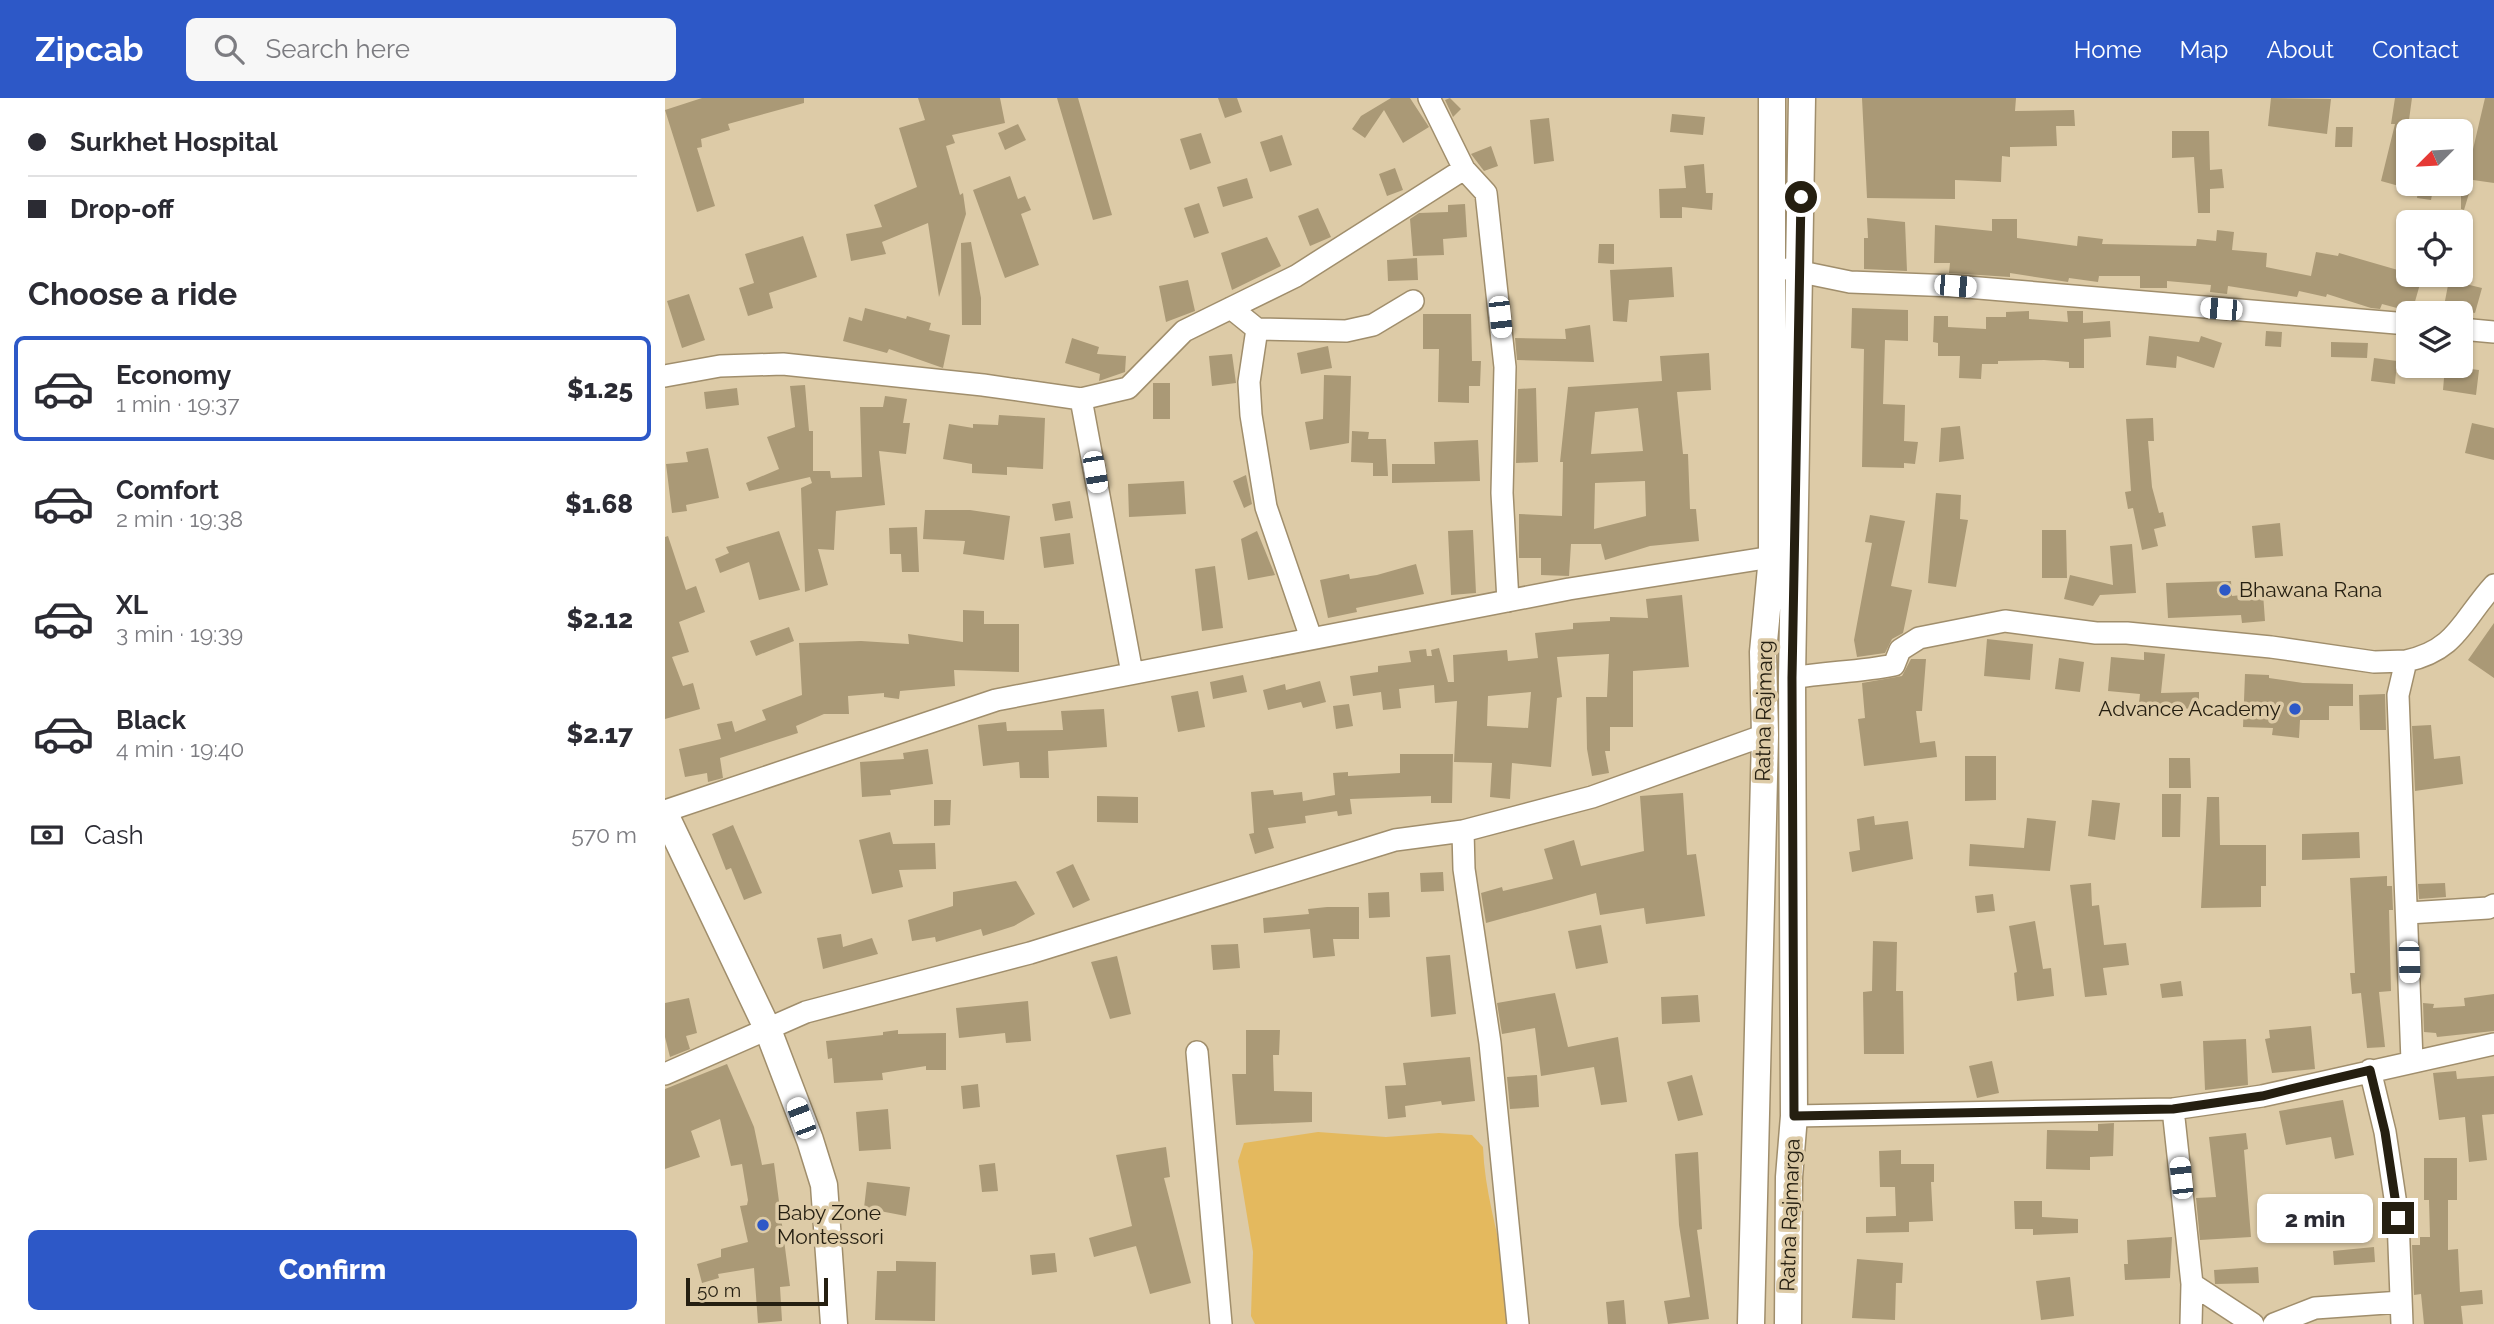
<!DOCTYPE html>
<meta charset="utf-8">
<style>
:root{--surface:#fff;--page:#f7f7f7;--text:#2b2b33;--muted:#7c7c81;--line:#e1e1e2;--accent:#2d58c7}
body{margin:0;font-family:Raleway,sans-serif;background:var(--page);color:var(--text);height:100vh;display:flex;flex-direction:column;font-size:26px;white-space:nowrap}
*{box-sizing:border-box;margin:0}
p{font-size:23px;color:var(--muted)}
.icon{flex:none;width:38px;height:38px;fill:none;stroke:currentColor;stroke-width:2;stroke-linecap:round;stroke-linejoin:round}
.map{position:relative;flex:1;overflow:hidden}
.details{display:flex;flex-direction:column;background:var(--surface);width:665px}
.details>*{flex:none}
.banner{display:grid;align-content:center;height:154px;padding:0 28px;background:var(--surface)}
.needle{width:46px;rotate:246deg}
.tools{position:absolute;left:1731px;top:21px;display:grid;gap:14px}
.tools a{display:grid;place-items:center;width:77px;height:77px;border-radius:10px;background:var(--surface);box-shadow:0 2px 5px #0004;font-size:35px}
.scale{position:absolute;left:21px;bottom:18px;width:142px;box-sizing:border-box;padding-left:7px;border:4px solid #251f11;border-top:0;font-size:19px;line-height:24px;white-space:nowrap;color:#251f11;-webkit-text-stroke:5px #ddcba7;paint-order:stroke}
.end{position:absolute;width:32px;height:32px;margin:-16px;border:9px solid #251f11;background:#fff;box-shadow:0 0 0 4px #fff}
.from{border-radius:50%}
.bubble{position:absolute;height:49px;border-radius:10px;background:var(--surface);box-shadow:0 2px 5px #0004;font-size:23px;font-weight:800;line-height:49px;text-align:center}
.car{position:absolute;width:21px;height:42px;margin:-21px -10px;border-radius:9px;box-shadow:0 0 5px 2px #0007;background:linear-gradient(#fff 24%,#345 0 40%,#fff 0 76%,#345 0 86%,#fff 0)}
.banner b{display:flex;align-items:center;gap:24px;height:66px;font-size:26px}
.banner b+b{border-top:2px solid var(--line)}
.banner i{width:18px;height:18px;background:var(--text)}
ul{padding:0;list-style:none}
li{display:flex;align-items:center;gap:21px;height:105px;margin:0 14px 10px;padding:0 14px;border:4px solid transparent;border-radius:10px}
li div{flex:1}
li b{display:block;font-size:26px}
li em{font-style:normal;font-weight:800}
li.current{border-color:var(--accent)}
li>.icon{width:63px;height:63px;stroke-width:1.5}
h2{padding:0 28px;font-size:32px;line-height:84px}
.pay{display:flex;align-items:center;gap:18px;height:77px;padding:0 28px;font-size:26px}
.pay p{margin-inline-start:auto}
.button{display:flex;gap:14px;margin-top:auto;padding:14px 28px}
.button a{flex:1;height:80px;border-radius:10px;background:var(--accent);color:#fff;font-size:28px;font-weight:800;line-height:80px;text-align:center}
header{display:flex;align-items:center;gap:42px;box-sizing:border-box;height:98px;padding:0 35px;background:var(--accent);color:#fff}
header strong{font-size:33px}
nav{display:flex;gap:38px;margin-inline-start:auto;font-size:24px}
.search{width:490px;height:63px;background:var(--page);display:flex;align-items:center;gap:18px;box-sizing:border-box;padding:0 24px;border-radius:10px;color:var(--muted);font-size:26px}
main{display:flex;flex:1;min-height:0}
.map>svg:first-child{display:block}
</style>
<header>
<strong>Zipcab</strong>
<div class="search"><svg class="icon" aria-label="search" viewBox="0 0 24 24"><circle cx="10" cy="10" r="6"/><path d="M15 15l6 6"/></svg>Search here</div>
<nav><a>Home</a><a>Map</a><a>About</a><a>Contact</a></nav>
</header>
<main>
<section class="details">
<div class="banner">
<b><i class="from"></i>Surkhet Hospital</b>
<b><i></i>Drop-off</b>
</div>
<h2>Choose a ride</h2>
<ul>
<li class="current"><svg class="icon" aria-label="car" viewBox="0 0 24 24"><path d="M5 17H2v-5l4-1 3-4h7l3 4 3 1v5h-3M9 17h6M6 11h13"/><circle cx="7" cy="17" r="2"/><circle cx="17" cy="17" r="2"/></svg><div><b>Economy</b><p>1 min · 19:37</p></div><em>$1.25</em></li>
<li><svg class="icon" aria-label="car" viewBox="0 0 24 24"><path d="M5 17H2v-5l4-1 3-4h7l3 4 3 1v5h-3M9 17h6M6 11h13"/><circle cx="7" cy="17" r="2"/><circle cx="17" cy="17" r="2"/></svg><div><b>Comfort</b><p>2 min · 19:38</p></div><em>$1.68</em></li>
<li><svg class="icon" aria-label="car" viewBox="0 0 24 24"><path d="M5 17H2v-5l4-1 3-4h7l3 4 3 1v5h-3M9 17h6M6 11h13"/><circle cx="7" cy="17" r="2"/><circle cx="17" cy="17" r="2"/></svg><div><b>XL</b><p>3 min · 19:39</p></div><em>$2.12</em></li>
<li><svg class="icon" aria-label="car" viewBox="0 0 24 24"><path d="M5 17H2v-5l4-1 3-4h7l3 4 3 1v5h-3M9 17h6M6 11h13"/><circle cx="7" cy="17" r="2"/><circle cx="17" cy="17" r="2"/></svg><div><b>Black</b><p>4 min · 19:40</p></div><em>$2.17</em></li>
</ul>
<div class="pay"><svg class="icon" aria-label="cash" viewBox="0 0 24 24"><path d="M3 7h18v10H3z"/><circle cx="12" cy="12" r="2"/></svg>Cash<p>570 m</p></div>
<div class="button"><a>Confirm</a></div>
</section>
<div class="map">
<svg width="1829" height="1226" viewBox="0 0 1829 1226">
<rect width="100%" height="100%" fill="#ddcba7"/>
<path fill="#e4b95e" d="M653 1034 721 1039 774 1035 807 1037 818 1049C820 1111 846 1166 844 1226H590L586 1218 588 1154 573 1063 579 1045Z"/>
<path fill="#aa9976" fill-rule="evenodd" d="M37 0H139V5L63 26 65 32 36 41 37 49 32 50 50 108 32 114 0 12Z
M253 0H335L340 25 287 37 290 45 281 48 295 97 298 95 301 116 274 199 263 125 217 144 221 156 186 163 181 136 217 129 209 107 252 89 234 30 260 22Z
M392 0H413L447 117 428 122Z
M553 0H572L577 14 560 20Z
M726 0H745L764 29 738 45 719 12 700 40 687 31 696 18Z
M785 0 796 11 788 19 780 2Z
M1197 0H1351L1350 13 1409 12 1410 28H1391L1392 48 1345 49V59L1337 58 1336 84 1290 82V101L1202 100Z
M1606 0 1666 1 1662 36 1603 28Z
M1730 0H1747L1740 51 1743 52 1734 88 1716 83 1730 26H1726Z
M1820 0H1829V85L1808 82 1799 112 1796 111V70L1798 62 1805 64Z
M1007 16 1040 19 1038 37 1005 34Z
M884 20 889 63 869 66 865 22Z
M353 26 361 42 340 52 333 35Z
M1671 29H1688L1687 49H1670Z
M1507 33H1544L1545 72 1557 71 1559 90 1545 91V115H1533L1529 59 1507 60Z
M536 35 546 65 525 72 515 41Z
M617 37 627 67 605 74 595 44Z
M826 48 833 68 819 73 806 56Z
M1039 66 1041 95H1048L1047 112 1017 109V120H995L994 91 1021 90 1019 68Z
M730 70 738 92 722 98 714 76Z
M345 78 353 101 360 98 366 112 356 116 374 167 340 180 308 92Z
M582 80 588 100 558 109 552 89Z
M1754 86H1769L1766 102 1752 100Z
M534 105 544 135 529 140 519 110Z
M800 106 802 139 778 141 779 157 748 158 745 121 754 115 783 114V107Z
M653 110 666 139 645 148 633 118Z
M1202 120 1240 124 1242 173 1199 171V140H1203Z
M1327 121H1352V140L1412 148 1413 138 1438 141 1437 146 1531 148 1532 141 1551 143 1552 132 1569 134 1567 152 1602 155 1601 169 1646 178 1651 154 1673 158 1674 155 1757 179 1747 214 1717 206 1715 211 1706 210 1662 196 1661 199 1634 193 1632 199 1563 188 1562 196 1545 194 1546 187 1502 183V190H1475V178H1434L1433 184 1404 180 1403 184 1345 175V179L1284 175 1285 165H1269L1270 127 1327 133Z
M138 138 152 179 104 195 108 210 83 218 74 190 89 185 80 156Z
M602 139 616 168 567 192 556 155Z
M306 144 316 200V227H297L296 145Z
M934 146H949V166L933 165Z
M752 160 753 182 723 183 722 162Z
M1007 169 1009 199 964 202 962 224 948 223 945 172Z
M523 182 530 213 501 224 494 188Z
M1784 182 1817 190 1810 215 1779 208Z
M24 196 40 242 17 250 2 203Z
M200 210 241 221 242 218 266 225 264 232 285 237 278 270 224 251 222 255 178 243 184 219 197 223Z
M1187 210 1243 212V243L1220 242 1218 306 1240 307 1239 343 1253 344 1250 366 1239 365V370L1197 369 1199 251 1186 250Z
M1364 213V221L1403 224 1402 213H1418V225L1445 223 1446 239 1419 241V270H1404V264L1379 262 1333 263V266H1317L1316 281 1294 280 1295 258H1273V245L1268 244 1269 218H1283V229L1321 231V219H1341V214Z
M758 216H806L807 263H816L815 288H804V305L773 304 774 251H758Z
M925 227 929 264 852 262 850 240 901 241 900 231Z
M1601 233 1617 234 1616 249 1600 248Z
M1484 238 1534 244 1536 238 1557 245 1549 270 1512 258 1511 270 1481 267Z
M407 240 434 249 432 256 461 258 460 274 434 283 435 276 400 265Z
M1666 244 1703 245 1702 260 1666 259Z
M663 248 667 270 636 276 632 255Z
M1044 255 1046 292 1012 294 1018 356H1023L1025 411H1031L1034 443 985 448 940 462 936 446H906L904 478 876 477V460H854V416L897 418 898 364H895L903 289 997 283 995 258ZM973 310 978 353 926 356 930 314ZM980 383 981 418 929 431 930 385Z
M567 256 571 285 547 288 544 258Z
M1709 260 1732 263 1730 286 1706 283Z
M1780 268 1814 272 1811 297 1778 292Z
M659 277 686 278 684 345 645 352 640 324 658 321Z
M488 285H505V321H488Z
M140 287 144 333H148V373H165L166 380 197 379 195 309H218L220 298 242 301 238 325H245L241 356 214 353 220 407 171 413 169 452 153 451 163 487 140 494 136 390 147 385 145 379 84 393 81 385 114 371 102 339 130 329 125 288Z
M72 290 74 307 41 311 39 294Z
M871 290 873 364 851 365 853 291Z
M334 317 380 320 378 371 342 369V377L307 375V366L278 361 284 326 308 330V326L333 327Z
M1488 320 1489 343H1483L1487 389 1494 415 1498 414 1501 428 1489 431 1493 448 1477 452 1468 410 1463 411 1460 394 1466 393 1461 321Z
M1807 325 1829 330V362L1800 355Z
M1295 328 1299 361 1274 364 1276 330Z
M687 333 704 334 703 341H721L723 378H708V365L686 364Z
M813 342 815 383 727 385V366H770L769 344Z
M43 350 54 400 21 407 22 413 7 415 1 366 23 364 21 354Z
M581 377 587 406 579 410 568 383Z
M519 383 521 416 464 419 463 386Z
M1271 395 1296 397 1295 421 1303 422 1291 489 1263 485Z
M405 403 408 420 390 423 387 406Z
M260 412H305L345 418 339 462 298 456 300 443 258 441Z
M1205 417 1240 423 1226 488 1247 492 1238 535 1227 541 1220 555 1192 559 1189 542 1207 445 1200 444Z
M1615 425 1618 458 1590 460 1587 428Z
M252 429 254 474H237L236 456H225L224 430Z
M808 432 811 495 786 497 783 433Z
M1377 432H1401L1402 480H1377Z
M114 433 135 492 94 502 84 464 55 475 50 461 64 455 61 449Z
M592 433 610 477 583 482 576 441Z
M405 435 409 466 379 470 375 439Z
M3 438 21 492 31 488 40 514 14 524 24 554 7 559 18 588 28 585 35 611 0 621V439Z
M1467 446 1471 495 1435 497 1428 508 1399 501 1405 477 1448 487 1445 448Z
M751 466 759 496 691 510 692 514 663 520 655 482 684 476 685 481 712 477Z
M550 468 558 530 537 533 530 471Z
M1566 483 1567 498 1598 495 1600 523 1577 525 1576 517 1503 520 1501 485Z
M1017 497 1024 569 968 573V629H945V653H940L944 675 927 678 922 651 921 599H942L944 556 892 559 897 599 892 600 886 669 847 665 845 701 825 699 827 665 789 664 792 603 770 605 769 587 734 591 736 610 718 612 716 594 688 598 685 578 713 574V568L746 564 744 553 761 551 762 558H767L766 552 774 550 783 584H789L788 557 842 552 843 563 873 560 870 535 908 531V525L945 523V519L983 520 981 501ZM866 594 863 630 822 628 823 598Z
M298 512 319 513V526H354V574L289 572 290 588 235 593 234 601 219 599V595L183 598 184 616H159L131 628 133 635 55 660 58 680 43 684 42 675 20 679 14 651 56 641 52 626 67 623 70 634 101 622 97 612 137 597 134 545 196 543 244 546 243 536 298 544Z
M1829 525V580L1803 562Z
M124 529 129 543 91 558 85 543Z
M1322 541 1368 546 1365 582 1319 578Z
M1479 554 1500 556 1496 595 1534 594V612L1474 605 1475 596 1443 593 1446 559 1479 562Z
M1394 560 1419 564 1415 594 1390 591Z
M1246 561H1261L1257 613H1251L1255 645 1270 643 1272 659 1199 668 1193 621 1200 620 1197 585 1237 578Z
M1580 576 1604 577V580L1638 585 1688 586V608H1664V622H1635L1634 640 1607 637 1608 630 1578 629Z
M578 577 582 594 548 601 545 584Z
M655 583 661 604 638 610 636 604 603 612 598 592 620 586 621 592Z
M533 593 540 629 513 634 506 598Z
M1720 596 1721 632H1695L1694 597Z
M684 606 688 628 671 631 668 608Z
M439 611 442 649 383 653 384 680H355L354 664 318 668 313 627 341 624 342 633 398 632 396 613Z
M1766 627 1769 661 1795 658 1798 686 1750 693 1747 628Z
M263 651 268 686 225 692 226 697 197 699 195 664 239 661 238 655Z
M735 656H788L787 705H766V698L685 701 687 716 673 718 672 713 640 718 641 725 603 730 609 750 590 756 584 736 589 735 586 694 608 692 609 697 637 694 638 703 670 697 668 675 683 674V678L735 675Z
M1300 658H1331V702L1300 703Z
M1504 660H1525L1526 690H1504Z
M1018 695 1022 757 1031 756 1040 818 981 826 979 810 935 817 931 795 821 825 816 795 837 789 838 793 888 781 879 751 909 742 916 768 979 753 975 698Z
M1497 696H1516L1515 739H1497Z
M432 698 473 699V725L432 724Z
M1542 699H1554L1555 747H1601V788H1596V809L1536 810Z
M269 702H286L285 727 269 728Z
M1427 702 1455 705 1450 742 1423 738Z
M1209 718 1210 727 1243 723 1248 761 1187 774 1184 754 1195 752 1192 721Z
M1362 720 1391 723 1385 773 1304 768 1305 746 1359 750Z
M68 727 97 795 79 802 66 770 61 772 47 736Z
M225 734 228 746 270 745 271 771 234 772 238 789 207 796 194 742Z
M1694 734 1695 760 1637 762V736Z
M408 766 425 802 408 810 391 774Z
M778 774 779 793 756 794 755 775Z
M1722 778V788H1727L1728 812H1724L1726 893 1714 894 1720 949 1702 950 1696 895 1687 896 1685 875H1690L1685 780Z
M351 783 370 816 349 828 318 838 316 831 271 844 270 839 247 843 243 822 288 808V794Z
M1426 785 1427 808 1434 807 1439 847 1461 845 1464 867 1438 870 1442 897 1420 899 1405 787Z
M1780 785 1781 799 1754 801 1753 786Z
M724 794 725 819 704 820 703 795Z
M1328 796 1330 813 1312 815 1310 798Z
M662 809H694V841H668L670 858 648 860 645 831 599 835 598 820 644 816 643 811Z
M1370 823 1378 871 1386 870 1389 898 1352 903 1349 875 1352 874 1344 828Z
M936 827 943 865 911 871 903 833Z
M176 836 178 849 207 840 213 856 158 871 152 840Z
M1208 843 1232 844 1231 893H1238L1239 956H1199L1198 894 1207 893Z
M573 846 575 870 548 872 546 847Z
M785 857 791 916 766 919 761 859Z
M452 858 466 916 445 921 426 864Z
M1516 883 1518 898 1497 900 1495 886Z
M890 895 903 949 953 939 962 1004 936 1007 929 969 876 978 870 930 837 936 832 905Z
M1829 896V933L1772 939 1771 935 1759 934 1758 905 1769 906 1768 910 1800 908 1799 900Z
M1033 897 1035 924 997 926 996 899Z
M24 900 32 935 21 938 25 951 5 959 0 939V905Z
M363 903 366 943 341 945 340 935 294 940 291 910Z
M1646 928 1650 971 1607 975 1600 941 1605 940 1604 932Z
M233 932V936L281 935V972H261V968L217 975 218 982 169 985 167 960 163 961 161 943 218 937V934Z
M581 932H615L614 957H608L609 993 647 994V1024L571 1027 567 976H581Z
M1581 941 1583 987 1540 992 1538 943Z
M805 959 810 1003 777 1007 776 1003 740 1008 741 1019 723 1021 720 988 741 987 738 965Z
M1327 963 1334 995 1312 1000 1304 968Z
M62 966 89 1029 97 1067 109 1065 125 1188 115 1189 117 1223 93 1225 89 1170 53 1176 54 1180 37 1185 32 1166 56 1159V1151L83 1144 75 1108 82 1107 83 1102 77 1066 66 1068 55 1021 26 1033 35 1059 0 1071V991Z
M1791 973 1792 981 1829 978V1016L1817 1017 1822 1062 1804 1064 1800 1019 1774 1022 1768 975Z
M872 977 874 1009 845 1011 842 979Z
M1027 977 1038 1017 1013 1023 1002 984Z
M313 986 315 1009 298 1011 296 988Z
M1678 1002 1689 1057 1670 1061 1666 1039 1621 1047 1614 1013Z
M223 1011 226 1051 194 1053 191 1014Z
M1449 1025 1448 1058 1425 1059V1072L1381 1071 1382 1032 1433 1033V1026Z
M1581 1035 1583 1051 1579 1052 1586 1139 1535 1142 1531 1100 1551 1099 1544 1039Z
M501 1049 505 1079 499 1080 526 1185 485 1196 471 1148 429 1159 424 1140 467 1128 451 1057Z
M1236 1052V1066H1269V1084H1266L1268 1123 1244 1124V1134L1201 1135V1119L1231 1118 1230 1089H1215L1214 1053Z
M1033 1054 1037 1131 1032 1132 1044 1221 1003 1226 999 1203 1025 1199 1014 1127 1010 1056Z
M1759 1060H1792V1102H1783V1152L1793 1151 1795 1194 1817 1192 1818 1206 1796 1208 1798 1226H1759L1756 1196 1749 1197 1747 1147H1755V1139H1765L1764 1102H1759Z
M330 1065 333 1093 317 1094 314 1067Z
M202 1084 245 1089 241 1118 199 1110Z
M1349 1103H1377V1119L1413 1121V1135L1368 1137V1131H1350Z
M1507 1139 1505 1180 1460 1182 1459 1166H1463L1462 1142Z
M1709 1149 1710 1164 1669 1167 1668 1153Z
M390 1155 392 1174 367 1177 365 1157Z
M1192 1161 1238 1165 1237 1185H1231L1230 1222 1187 1220Z
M231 1163 271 1164 270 1223 210 1222 212 1173H231Z
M1593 1169 1594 1185 1550 1186 1549 1172Z
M1405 1179 1409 1218 1376 1222 1371 1183Z
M959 1202 961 1226H943L941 1204Z"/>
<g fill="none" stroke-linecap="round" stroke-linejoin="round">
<g stroke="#a08e6c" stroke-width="24">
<path id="minor" d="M799 71 821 95 840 269 837 395 843 503
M1122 171 1185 184 1290 188 1743 226
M566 210 592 231 681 233 708 227 748 203
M592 231 584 284 586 317 601 409 646 540
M1796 231 1829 234
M0 278 55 268 118 266 318 287 416 301 463 290 519 233 631 178 799 71 764 0
M416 301 467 575
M1127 580C1163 574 1194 574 1229 567L1235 552 1254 540 1340 523 1431 535H1462L1606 549 1709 564 1741 563
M0 713 331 602 904 491 1107 459
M798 733 799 771 825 945 853 1226
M1743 815 1823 810 1829 807
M532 954 556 1226
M1747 963 1733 597 1741 563C1792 552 1797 522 1829 487
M1705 972 1720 1034 1733 1120 1737 1226
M0 976 141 914 365 855 730 742 798 733 927 699 1100 637
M1508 1011 1527 1186 1526 1226
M1129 1018 1508 1011 1597 998 1829 946
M1527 1186 1588 1226
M1609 1226 1650 1210 1736 1204"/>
</g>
<g stroke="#a08e6c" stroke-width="29">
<path id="major" d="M0 716 103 932 145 1042 159 1087 169 1226
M1086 1226 1100 637 1098 554 1107 459V0
M1123 1226 1124 1079 1129 1018 1127 580 1137 0"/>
</g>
<use href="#minor" stroke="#fff" stroke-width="21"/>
<use href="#major" stroke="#fff" stroke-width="26"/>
</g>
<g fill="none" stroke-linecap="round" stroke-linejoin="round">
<path stroke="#251f11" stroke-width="9" d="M1136 99 1127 580 1129 1018 1508 1011 1597 998 1705 972 1720 1034 1733 1120"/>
</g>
<g fill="#2d58c7" stroke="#ddcba7" stroke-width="2.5">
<circle cx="1560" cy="492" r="7"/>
<circle cx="1630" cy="611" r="7"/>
<circle cx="98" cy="1127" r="7"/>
</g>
<g text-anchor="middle" stroke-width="7" stroke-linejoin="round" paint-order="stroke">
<g font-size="21" fill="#251f11" stroke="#ddcba7" text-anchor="start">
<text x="1574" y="499">Bhawana Rana</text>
<text x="1616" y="618" text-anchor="end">Advance Academy</text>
<text x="112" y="1122">Baby Zone<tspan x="112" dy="24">Montessori</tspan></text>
</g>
<g font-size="21" fill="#251f11" stroke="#ddcba7">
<text transform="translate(1099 613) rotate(-89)" y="7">Ratna Rajmarg</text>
<text transform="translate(1125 1117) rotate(-88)" y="7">Ratna Rajmarga</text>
</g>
</g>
</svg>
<div class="tools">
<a><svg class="needle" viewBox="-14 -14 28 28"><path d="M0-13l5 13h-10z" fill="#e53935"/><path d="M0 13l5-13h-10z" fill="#7c7c81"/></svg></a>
<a><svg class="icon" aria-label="locate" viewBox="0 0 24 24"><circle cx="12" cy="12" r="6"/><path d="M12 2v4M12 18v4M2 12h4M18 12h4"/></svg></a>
<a><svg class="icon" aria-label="layers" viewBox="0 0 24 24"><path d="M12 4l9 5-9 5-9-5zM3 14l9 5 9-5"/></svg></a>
</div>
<div class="scale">50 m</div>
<i class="end from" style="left:1136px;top:99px"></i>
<i class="end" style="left:1733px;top:1120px"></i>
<div class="bubble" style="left:1592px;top:1096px;width:116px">2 min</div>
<i class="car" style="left:1290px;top:188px;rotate:95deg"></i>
<i class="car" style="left:1556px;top:211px;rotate:275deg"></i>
<i class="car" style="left:835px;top:219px;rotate:174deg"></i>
<i class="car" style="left:430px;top:374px;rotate:170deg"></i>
<i class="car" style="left:1744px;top:864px;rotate:178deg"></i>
<i class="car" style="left:136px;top:1020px;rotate:339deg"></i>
<i class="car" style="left:1516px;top:1080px;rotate:354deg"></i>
</div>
</main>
